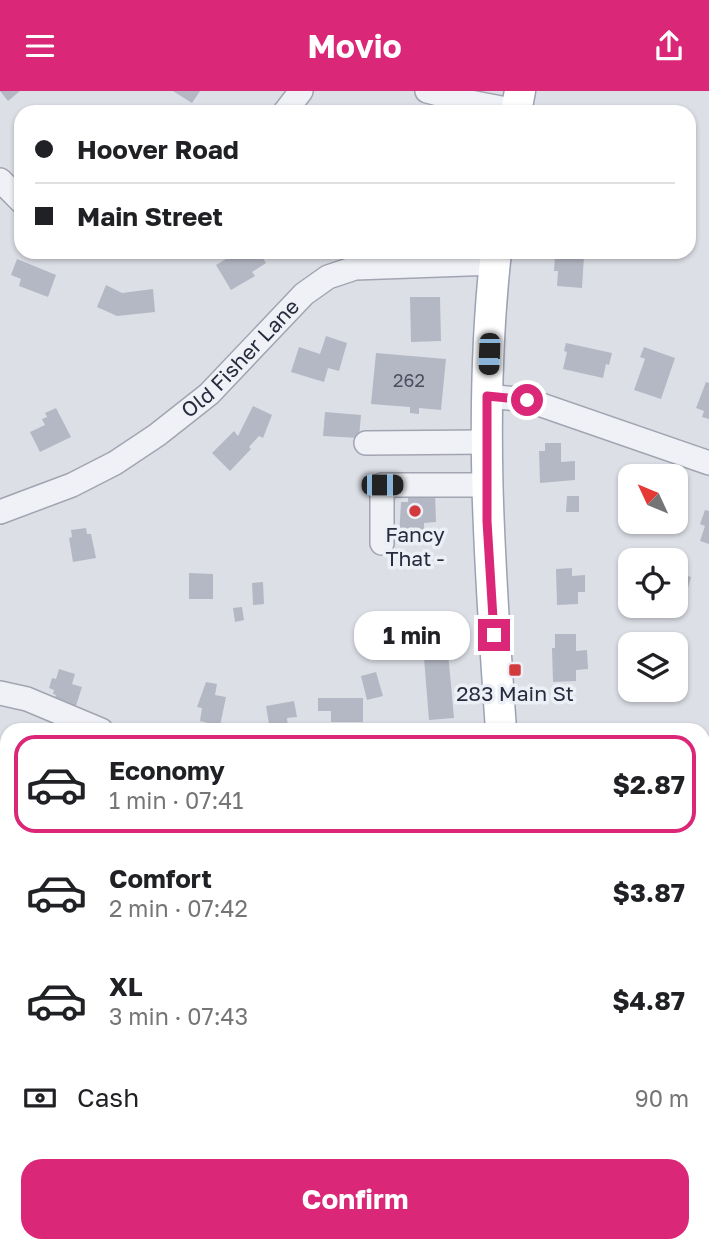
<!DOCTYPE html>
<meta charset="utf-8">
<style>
:root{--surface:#fff;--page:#f6f6f6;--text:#202124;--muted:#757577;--line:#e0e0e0;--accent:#db2777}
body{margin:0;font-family:"Golos Text",sans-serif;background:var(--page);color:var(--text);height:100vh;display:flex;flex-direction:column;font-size:26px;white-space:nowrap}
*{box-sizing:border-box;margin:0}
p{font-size:23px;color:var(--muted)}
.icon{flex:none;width:38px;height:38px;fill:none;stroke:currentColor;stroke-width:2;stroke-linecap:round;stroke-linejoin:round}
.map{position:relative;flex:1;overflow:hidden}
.panel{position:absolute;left:0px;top:632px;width:710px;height:530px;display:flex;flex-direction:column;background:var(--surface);border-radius:21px 21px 0 0;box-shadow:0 2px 5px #0004}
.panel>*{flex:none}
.banner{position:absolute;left:14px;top:14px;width:682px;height:154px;border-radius:21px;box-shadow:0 2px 5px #0004;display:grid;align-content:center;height:154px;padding:0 21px;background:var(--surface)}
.needle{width:46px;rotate:314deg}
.controls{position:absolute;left:618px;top:373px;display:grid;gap:14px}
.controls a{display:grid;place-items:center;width:70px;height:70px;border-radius:14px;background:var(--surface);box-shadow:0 2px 5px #0004;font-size:35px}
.end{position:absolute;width:32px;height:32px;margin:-16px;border:9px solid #db2777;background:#fff;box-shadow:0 0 0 4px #fff}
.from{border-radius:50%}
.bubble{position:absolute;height:49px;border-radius:21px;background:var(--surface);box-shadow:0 2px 5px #0004;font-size:23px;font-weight:700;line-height:49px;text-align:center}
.car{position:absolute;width:21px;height:42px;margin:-21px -10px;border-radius:9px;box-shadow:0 0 5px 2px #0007;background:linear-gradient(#222 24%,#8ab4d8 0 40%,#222 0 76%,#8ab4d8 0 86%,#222 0)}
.banner b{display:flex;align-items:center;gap:24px;height:66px;font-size:26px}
.banner b+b{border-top:2px solid var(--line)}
.banner i{width:18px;height:18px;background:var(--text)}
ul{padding:12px 0 0;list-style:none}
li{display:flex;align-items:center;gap:21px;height:98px;margin:0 14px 10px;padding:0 7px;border:4px solid transparent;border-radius:21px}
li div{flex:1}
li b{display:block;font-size:26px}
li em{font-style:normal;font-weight:700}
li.active{border-color:var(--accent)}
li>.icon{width:63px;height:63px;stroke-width:1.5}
.pay{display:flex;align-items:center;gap:18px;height:77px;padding:0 21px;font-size:26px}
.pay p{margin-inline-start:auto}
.action{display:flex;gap:14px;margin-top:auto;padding:14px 21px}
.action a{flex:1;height:80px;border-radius:21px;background:var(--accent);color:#fff;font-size:28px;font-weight:700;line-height:80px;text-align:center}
header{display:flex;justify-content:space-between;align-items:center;height:91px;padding:0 21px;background:var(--accent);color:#fff;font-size:32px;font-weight:700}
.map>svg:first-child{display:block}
</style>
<header><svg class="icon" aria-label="menu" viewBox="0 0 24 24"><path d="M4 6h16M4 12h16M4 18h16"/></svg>Movio<svg class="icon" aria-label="share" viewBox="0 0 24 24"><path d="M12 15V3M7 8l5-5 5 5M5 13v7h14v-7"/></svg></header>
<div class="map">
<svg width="709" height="1161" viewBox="0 0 709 1161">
<rect width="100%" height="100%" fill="#dddfe7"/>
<path fill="#cbced9" d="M0 895 7 900V1155H423L433 1161H0Z"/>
<path fill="#c0d2bd" d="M0 928 7 932V1033L0 1029Z"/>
<path fill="#b4b8c4" d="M0 0H20L8 10Z
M173 0H200L192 12Z
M238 161H259L266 172 252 181 255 185 231 199 216 174Z
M555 163 584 165 582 197 557 195 558 180H554Z
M17 168 56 184 48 206 19 195 21 188 11 184Z
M106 194 122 202 153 198 155 221 117 225 97 216Z
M410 206H440L441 250 411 251Z
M326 245 347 252 339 280 328 277 324 291 291 281 299 256 320 263Z
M566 252 612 262 609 274 606 273 603 287 563 278 567 261 564 260Z
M644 256 675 267 661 308 634 299 645 268 640 266Z
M376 262 446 268 441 319 419 317V323L410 322V316L371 313Z
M706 291 709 292V328L702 326 704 320 696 317Z
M253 315 272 324 263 347 259 345 249 356 251 358 230 380 212 362 234 340 238 345Z
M56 317 71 346 40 361 30 341 45 334 42 328 47 326 45 322Z
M325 321 361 324 359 347 323 345Z
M545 352H561V371L575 370V389L540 392 539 360H545Z
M435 401 436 431 424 432V445L399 446 401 411H408V402Z
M567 405H579V421H566Z
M705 419 709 420V453L700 450 705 435 700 433Z
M86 437 87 443H91L96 467 73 471 69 447 72 446 71 439Z
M572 477V485L585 484V501H578V513L557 514 556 478Z
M676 481 691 486 686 504 676 501Z
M189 482 213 483V508H189Z
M263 491 264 513 253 514 252 492Z
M242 516 244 529 235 531 233 517Z
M445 528 454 627 429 629 421 530Z
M555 543H576V560L587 559 588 578 576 579V590L553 591 552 557H555Z
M59 578 75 583 72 593 82 596 75 618 53 612 56 604 53 603 54 599 49 597 52 587 56 588Z
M376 581 383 605 367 609 361 585Z
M206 591 217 593 215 604 226 606 220 635 200 630 202 617 197 616Z
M318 607H363V631H331V620H318Z
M294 610 297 626 287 627 288 638 270 639 266 615Z
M704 693 709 695V725L704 723Z
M0 760 7 763V785L3 783 6 778 0 775Z
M704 1102H709V1112H704Z
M30 1155H107L105 1161H27Z"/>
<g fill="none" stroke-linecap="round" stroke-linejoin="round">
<g stroke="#a2a5b1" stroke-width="26">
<g id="minor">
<path d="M427 0 470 11 516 20"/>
<path d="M285 21 301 0"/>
<path d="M0 89 21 110"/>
<path d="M487 305 527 309 709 372"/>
<path d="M366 352 486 351"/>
<path id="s1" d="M0 421 72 394 115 372 157 344 209 303 304 203 328 186 355 177 495 172"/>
<path d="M382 452V394H486"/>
<path d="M0 602 27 608 101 639"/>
<path d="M704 790 709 791"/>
<path d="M704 1053H709"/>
<path d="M161 1161 162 1155"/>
</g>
</g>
<g stroke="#9ba2b4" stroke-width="33">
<path id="major" d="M516 21 520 0
M496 161C478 320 490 480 501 639
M0 852 7 856
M467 1155 480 1158 499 1155"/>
</g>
<use href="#minor" stroke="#eff1f6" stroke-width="23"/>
<use href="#major" stroke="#fff" stroke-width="30"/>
</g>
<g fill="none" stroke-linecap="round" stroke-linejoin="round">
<path stroke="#db2777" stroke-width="9" d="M494 544 487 430V305L527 309"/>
</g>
<g fill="#d33a3d" stroke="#eceff5" stroke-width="2.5">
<circle cx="415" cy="420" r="7"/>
<rect x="508" y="572" width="14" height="14" rx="3.5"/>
</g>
<g text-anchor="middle" stroke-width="7" stroke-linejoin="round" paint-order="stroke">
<g font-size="18" fill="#4a4e60">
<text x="409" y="296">262</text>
</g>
<g font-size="21" fill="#262b3e" stroke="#eceff5">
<text dy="7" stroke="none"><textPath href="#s1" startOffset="289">Old Fisher Lane</textPath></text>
</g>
<g font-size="21" fill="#262b3e" stroke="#eceff5">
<text x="415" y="451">Fancy<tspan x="415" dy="24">That -</tspan></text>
<text x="515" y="610">283 Main St</text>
</g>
</g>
</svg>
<div class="controls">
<a><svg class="needle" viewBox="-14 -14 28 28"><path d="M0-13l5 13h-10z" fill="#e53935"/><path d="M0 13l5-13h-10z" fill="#757577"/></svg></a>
<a><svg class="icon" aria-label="locate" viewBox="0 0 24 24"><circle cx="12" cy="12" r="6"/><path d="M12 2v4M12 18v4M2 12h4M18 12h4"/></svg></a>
<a><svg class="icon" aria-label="layers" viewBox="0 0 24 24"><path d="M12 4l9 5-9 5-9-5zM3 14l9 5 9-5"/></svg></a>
</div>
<i class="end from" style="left:527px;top:309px"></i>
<i class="end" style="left:494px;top:544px"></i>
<div class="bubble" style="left:354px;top:520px;width:116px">1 min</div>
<i class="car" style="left:489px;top:263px;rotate:182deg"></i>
<i class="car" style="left:382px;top:394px;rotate:90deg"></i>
<div class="banner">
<b><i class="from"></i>Hoover Road</b>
<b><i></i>Main Street</b>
</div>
<section class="panel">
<ul>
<li class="active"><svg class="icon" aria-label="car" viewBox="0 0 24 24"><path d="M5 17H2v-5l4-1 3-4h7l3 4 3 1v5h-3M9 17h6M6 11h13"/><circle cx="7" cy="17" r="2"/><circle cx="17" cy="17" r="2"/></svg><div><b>Economy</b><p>1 min · 07:41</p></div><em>$2.87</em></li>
<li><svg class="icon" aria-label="car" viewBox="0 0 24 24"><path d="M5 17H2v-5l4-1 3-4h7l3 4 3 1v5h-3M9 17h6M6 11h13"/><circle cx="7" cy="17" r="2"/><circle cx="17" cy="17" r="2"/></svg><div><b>Comfort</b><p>2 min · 07:42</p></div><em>$3.87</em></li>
<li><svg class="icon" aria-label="car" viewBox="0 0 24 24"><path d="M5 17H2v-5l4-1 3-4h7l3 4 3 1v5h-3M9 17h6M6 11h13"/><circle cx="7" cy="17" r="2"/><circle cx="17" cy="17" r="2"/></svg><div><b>XL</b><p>3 min · 07:43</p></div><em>$4.87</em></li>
</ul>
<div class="pay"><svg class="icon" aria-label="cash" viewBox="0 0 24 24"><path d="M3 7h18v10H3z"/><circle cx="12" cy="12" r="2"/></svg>Cash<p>90 m</p></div>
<div class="action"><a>Confirm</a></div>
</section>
</div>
